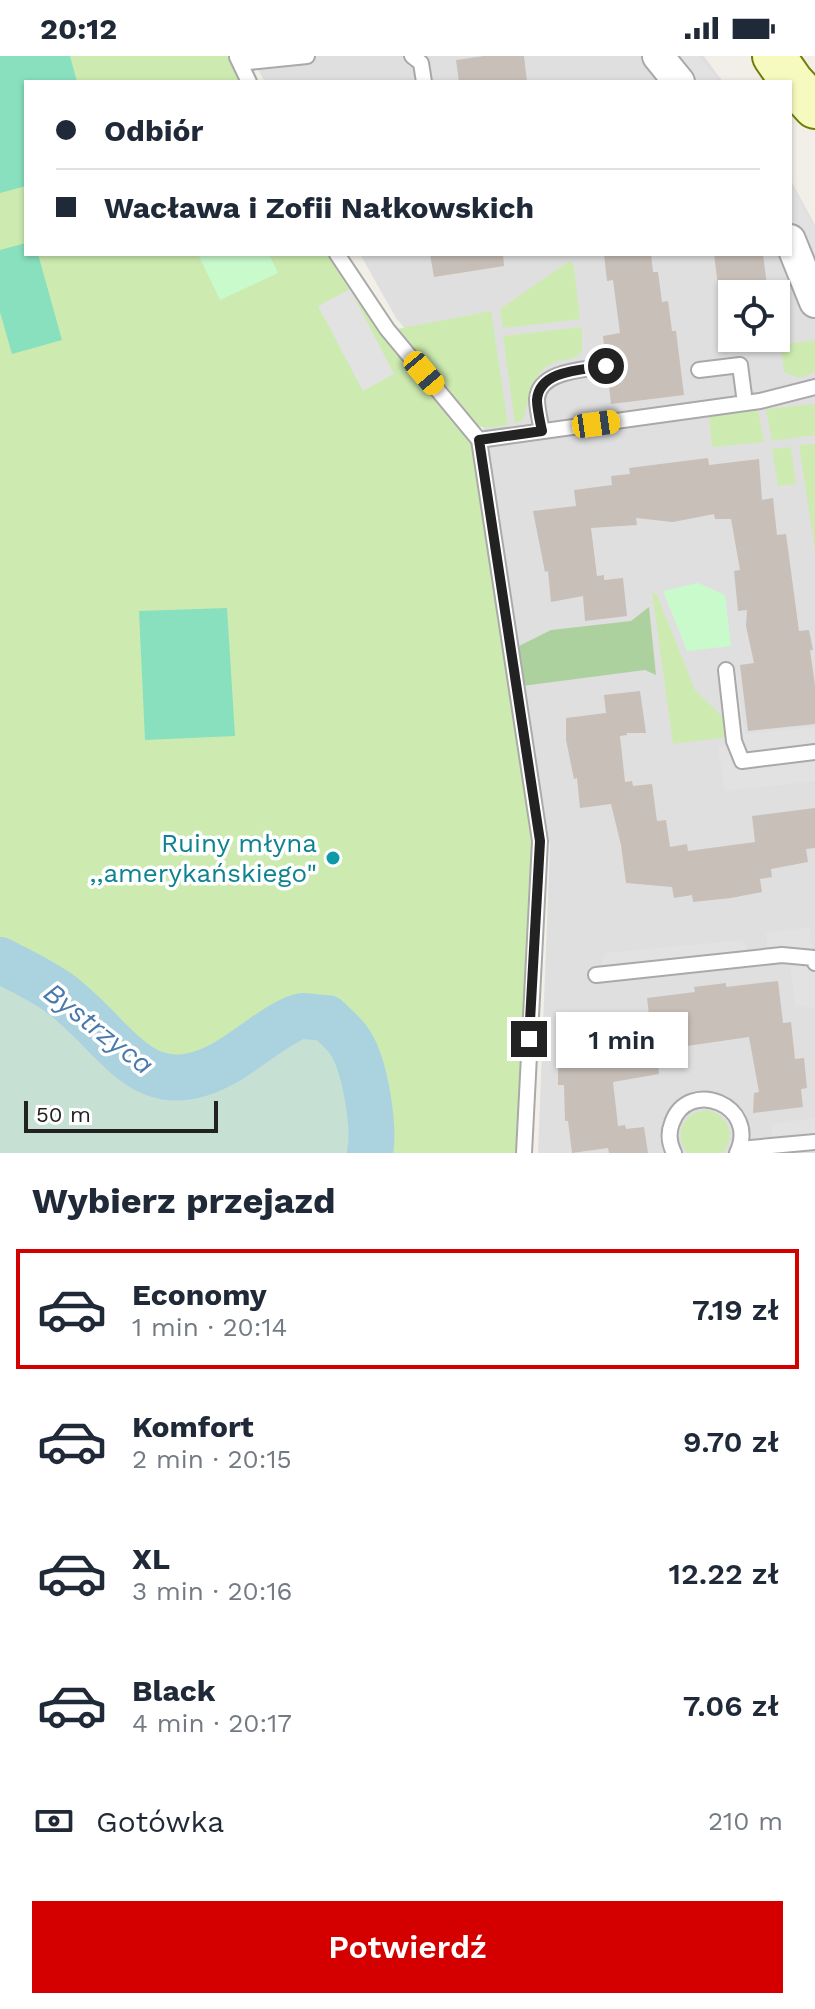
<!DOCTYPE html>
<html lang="pl">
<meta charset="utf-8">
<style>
:root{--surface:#fff;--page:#f6f6f7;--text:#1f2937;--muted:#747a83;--line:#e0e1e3;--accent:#d40000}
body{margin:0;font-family:"Work Sans",sans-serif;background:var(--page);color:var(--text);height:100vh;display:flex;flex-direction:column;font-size:30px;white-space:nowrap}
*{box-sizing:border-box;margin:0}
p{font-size:26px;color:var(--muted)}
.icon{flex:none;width:44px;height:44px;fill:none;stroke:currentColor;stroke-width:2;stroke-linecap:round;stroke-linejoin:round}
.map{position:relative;height:1097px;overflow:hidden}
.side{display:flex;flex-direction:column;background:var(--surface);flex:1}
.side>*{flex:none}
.hud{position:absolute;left:24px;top:24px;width:768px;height:176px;border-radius:0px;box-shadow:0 2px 6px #0004;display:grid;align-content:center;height:176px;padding:0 32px;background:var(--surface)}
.buttons{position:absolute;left:718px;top:224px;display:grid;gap:16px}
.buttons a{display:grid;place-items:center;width:72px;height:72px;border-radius:0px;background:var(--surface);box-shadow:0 2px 6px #0004;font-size:40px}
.scale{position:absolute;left:24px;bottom:20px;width:194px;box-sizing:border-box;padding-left:8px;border:4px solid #222;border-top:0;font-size:22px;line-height:28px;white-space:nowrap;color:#222;-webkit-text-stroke:6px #fff;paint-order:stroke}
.end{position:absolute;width:36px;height:36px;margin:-18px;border:10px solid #222;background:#fff;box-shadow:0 0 0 4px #fff}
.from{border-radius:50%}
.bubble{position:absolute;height:56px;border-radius:0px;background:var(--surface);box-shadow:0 2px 6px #0004;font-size:26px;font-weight:600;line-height:56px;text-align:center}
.car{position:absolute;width:24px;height:48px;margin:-24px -12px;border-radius:10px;box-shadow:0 0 6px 2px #0007;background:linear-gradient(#f5c518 24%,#345 0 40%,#f5c518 0 76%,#345 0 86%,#f5c518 0)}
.hud b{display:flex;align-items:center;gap:28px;height:76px;font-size:30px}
.hud b+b{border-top:2px solid var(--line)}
.hud i{width:20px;height:20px;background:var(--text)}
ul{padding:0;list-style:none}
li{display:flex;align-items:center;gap:24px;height:120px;margin:0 16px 12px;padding:0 16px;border:4px solid transparent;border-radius:0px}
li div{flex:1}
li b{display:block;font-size:30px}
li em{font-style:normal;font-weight:600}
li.current{border-color:var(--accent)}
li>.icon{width:72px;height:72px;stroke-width:1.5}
h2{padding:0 32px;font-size:36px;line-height:96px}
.pay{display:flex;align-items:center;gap:20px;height:88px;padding:0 32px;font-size:30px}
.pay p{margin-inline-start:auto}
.button{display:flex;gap:16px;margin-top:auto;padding:16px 32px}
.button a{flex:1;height:92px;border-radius:0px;background:var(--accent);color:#fff;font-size:32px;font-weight:600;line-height:92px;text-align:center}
.status{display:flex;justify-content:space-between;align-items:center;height:56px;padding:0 40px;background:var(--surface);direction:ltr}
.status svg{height:22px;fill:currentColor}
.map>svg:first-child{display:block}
</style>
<div class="status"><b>20:12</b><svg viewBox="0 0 49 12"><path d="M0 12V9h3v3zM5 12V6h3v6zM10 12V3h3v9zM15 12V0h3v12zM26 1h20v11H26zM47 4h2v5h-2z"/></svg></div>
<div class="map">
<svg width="815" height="1097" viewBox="0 0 815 1097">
<rect width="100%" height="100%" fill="#f2efe9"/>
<path fill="#e0dfdf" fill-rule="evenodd" d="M250 0H704L723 26H265Z
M790 123 815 169V1097H538L550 790 482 364 396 262 360 198H790ZM732 238H776V282H732Z"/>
<path fill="#cdebb0" d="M0 0H233L249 26H26V198H337L479 384 540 785 527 1097H0Z
M568 206 573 208 574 212 580 263 503 272 500 253Z
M491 255 508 369C498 370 486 374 477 369 458 359 413 294 397 273Z
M582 271V295C575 304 569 303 559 305 531 312 530 341 523 364L515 368 503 280Z
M815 284V316L799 322 784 316 781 289Z
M815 348V379L772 385 766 353Z
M758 354 764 386 712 391 709 360Z
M815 388V495L799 389Z
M791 391 796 428 778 430 772 393Z
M652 536 657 539 695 634 726 664 729 681 673 688Z
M707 1054C728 1059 737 1079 723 1097H687C673 1078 683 1056 707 1054Z"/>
<path fill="#add19e" d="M649 551 656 619 645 614 522 630 515 592 551 574 631 565Z"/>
<path fill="#c6e0d4" d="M0 888 146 1015 163 1021 193 1022 227 1006 299 960 327 962C334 969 344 977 349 985 365 1006 375 1071 370 1097H0Z"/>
<path fill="#c8facc" d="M198 198H269L278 217 220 244Z
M698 527 725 539 731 590 687 595 663 535Z"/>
<path fill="#88e0be" d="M0 0H70L77 26H26V130L0 137Z
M26 187V198H38L62 284 12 298 0 256V194Z
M227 552 235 680 145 684 139 555Z"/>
<path fill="#e2e2e2" d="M673 0H698L720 26H695Z
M790 125 815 173V209L790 161Z
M350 233 394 318 363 335 318 250Z
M736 614 745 678 815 671V725L725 735 718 691 729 690 721 615Z
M809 871 815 907V952L795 949 789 900H769L766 877Z
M743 884 752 903 596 919 606 897Z
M815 1062V1097H775L771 1068Z"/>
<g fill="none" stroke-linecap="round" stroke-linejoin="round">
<path stroke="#aad3df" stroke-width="46" d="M0 904C19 914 41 924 59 937 119 981 143 1055 228 1005 245 995 286 962 302 960 310 960 319 962 327 962 334 969 344 977 349 985 365 1006 375 1071 370 1097"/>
</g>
<path fill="#c7bfb8" d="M484 0H524L527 26H459L456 4Z
M430 198H503L504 210 434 221Z
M604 198H651L653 216H658L662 246 668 245 672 275H676L684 339 611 348 608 320 613 317 616 309 613 303 605 300 603 280 620 277 613 224 607 225Z
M714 198H763L768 238H719Z
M708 402 709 409 759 403 762 444 773 442 777 479 786 478 799 575 809 574 813 594H810L815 629V668L748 675 740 609 754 607 746 570 747 554 738 555 734 515 740 514 731 463H715L714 458 673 466 636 462 637 469 591 472 597 520 604 519V524L623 522 627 560 585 565 583 540 551 546 548 515 545 516 533 455 576 450 574 434 612 429 611 420 630 418 629 412Z
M640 635 646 677H627V679L620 680 625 726 632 725 633 730 652 728 657 765 666 764 670 791 687 788 688 795 755 786 752 760 815 752V792L806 793 808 806 771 813 772 821 760 823 762 836 731 842 693 846 692 839 674 842 672 831 626 827 621 789 611 748 580 752 577 722 574 723 566 684V662L606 657 604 639Z
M778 925 783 967 791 966 795 1003 804 1002 807 1032 801 1033 803 1051 753 1057 754 1037 759 1036 749 981 666 993 667 1004 658 1006 659 1018 613 1026 618 1070 625 1069 626 1073 644 1071 648 1097H609L608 1092 572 1097 568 1065H565L564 1029H558V1004L597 1000 595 984 633 978 632 971 650 968 647 942 695 936 694 931 726 927V931Z"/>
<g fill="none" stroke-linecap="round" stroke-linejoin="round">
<g stroke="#a9a9a9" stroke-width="18">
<path id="lane" d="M412 0 421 7 424 26
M237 1 249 26
M240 7 307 0
M337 198 387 273 479 384 540 785 524 1097
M699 314 740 309 745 347
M542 375C540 365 537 353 537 343 539 314 585 314 606 310
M479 384 760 345 815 331
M726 614 734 685 742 705 815 696
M596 919 782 899 814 902 815 907
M739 1093 815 1086
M674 1097C669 1087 668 1077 672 1067 688 1021 760 1049 737 1097"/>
</g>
<g stroke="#a9a9a9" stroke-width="34">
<path id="street" d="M658 0 679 26
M790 184 815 246"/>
</g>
<g stroke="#707d05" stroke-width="46">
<path id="secondary" d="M774 0 792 26 815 51"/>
</g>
<use href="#lane" stroke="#fff" stroke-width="14"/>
<use href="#street" stroke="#fff" stroke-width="30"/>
<use href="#secondary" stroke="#f7fabf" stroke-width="42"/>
</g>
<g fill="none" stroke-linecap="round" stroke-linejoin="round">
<path stroke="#222" stroke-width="10" d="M529 983 540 785 479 384 542 375C540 365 537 353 537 344 539 313 585 314 606 310"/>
</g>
<circle fill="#0f9aa8" stroke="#fff" stroke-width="3" cx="333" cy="802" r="8"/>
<g text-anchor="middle" stroke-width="7" stroke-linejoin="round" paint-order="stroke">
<g font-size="26" fill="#0d838f" stroke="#fff" text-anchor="end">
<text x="317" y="796">Ruiny młyna<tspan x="317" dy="30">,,amerykańskiego"</tspan></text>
</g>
<g font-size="28" font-style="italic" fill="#4a7aab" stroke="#fff">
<text transform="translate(99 972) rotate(38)" y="10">Bystrzyca</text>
</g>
</g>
</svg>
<div class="buttons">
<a><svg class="icon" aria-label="locate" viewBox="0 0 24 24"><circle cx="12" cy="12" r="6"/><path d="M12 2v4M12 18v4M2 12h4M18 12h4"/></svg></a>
</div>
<div class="scale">50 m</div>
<i class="end from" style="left:606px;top:310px"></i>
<i class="end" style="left:529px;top:983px"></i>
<div class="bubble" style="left:556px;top:956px;width:132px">1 min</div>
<i class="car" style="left:424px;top:317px;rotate:140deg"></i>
<i class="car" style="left:596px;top:368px;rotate:82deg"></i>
<div class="hud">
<b><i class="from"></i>Odbiór</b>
<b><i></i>Wacława i Zofii Nałkowskich</b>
</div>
</div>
<section class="side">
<h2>Wybierz przejazd</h2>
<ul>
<li class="current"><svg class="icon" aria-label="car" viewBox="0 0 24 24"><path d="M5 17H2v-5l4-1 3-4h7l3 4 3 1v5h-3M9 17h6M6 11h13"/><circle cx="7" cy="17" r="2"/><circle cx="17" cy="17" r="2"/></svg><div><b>Economy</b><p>1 min · 20:14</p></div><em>7.19 zł</em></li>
<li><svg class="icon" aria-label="car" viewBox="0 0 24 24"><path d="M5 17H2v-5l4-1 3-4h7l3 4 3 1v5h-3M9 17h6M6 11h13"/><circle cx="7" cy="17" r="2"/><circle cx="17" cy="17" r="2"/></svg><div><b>Komfort</b><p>2 min · 20:15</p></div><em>9.70 zł</em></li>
<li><svg class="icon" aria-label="car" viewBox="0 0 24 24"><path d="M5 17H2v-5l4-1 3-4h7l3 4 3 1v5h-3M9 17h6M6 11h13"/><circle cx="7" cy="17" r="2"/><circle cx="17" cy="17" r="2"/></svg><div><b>XL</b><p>3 min · 20:16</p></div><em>12.22 zł</em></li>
<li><svg class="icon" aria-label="car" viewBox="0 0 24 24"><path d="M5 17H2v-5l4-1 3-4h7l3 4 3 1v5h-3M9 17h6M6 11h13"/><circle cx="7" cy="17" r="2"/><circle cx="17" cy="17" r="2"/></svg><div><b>Black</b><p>4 min · 20:17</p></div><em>7.06 zł</em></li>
</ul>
<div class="pay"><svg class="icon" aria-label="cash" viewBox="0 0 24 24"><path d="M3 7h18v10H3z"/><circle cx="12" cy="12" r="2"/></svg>Gotówka<p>210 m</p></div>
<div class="button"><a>Potwierdź</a></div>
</section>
